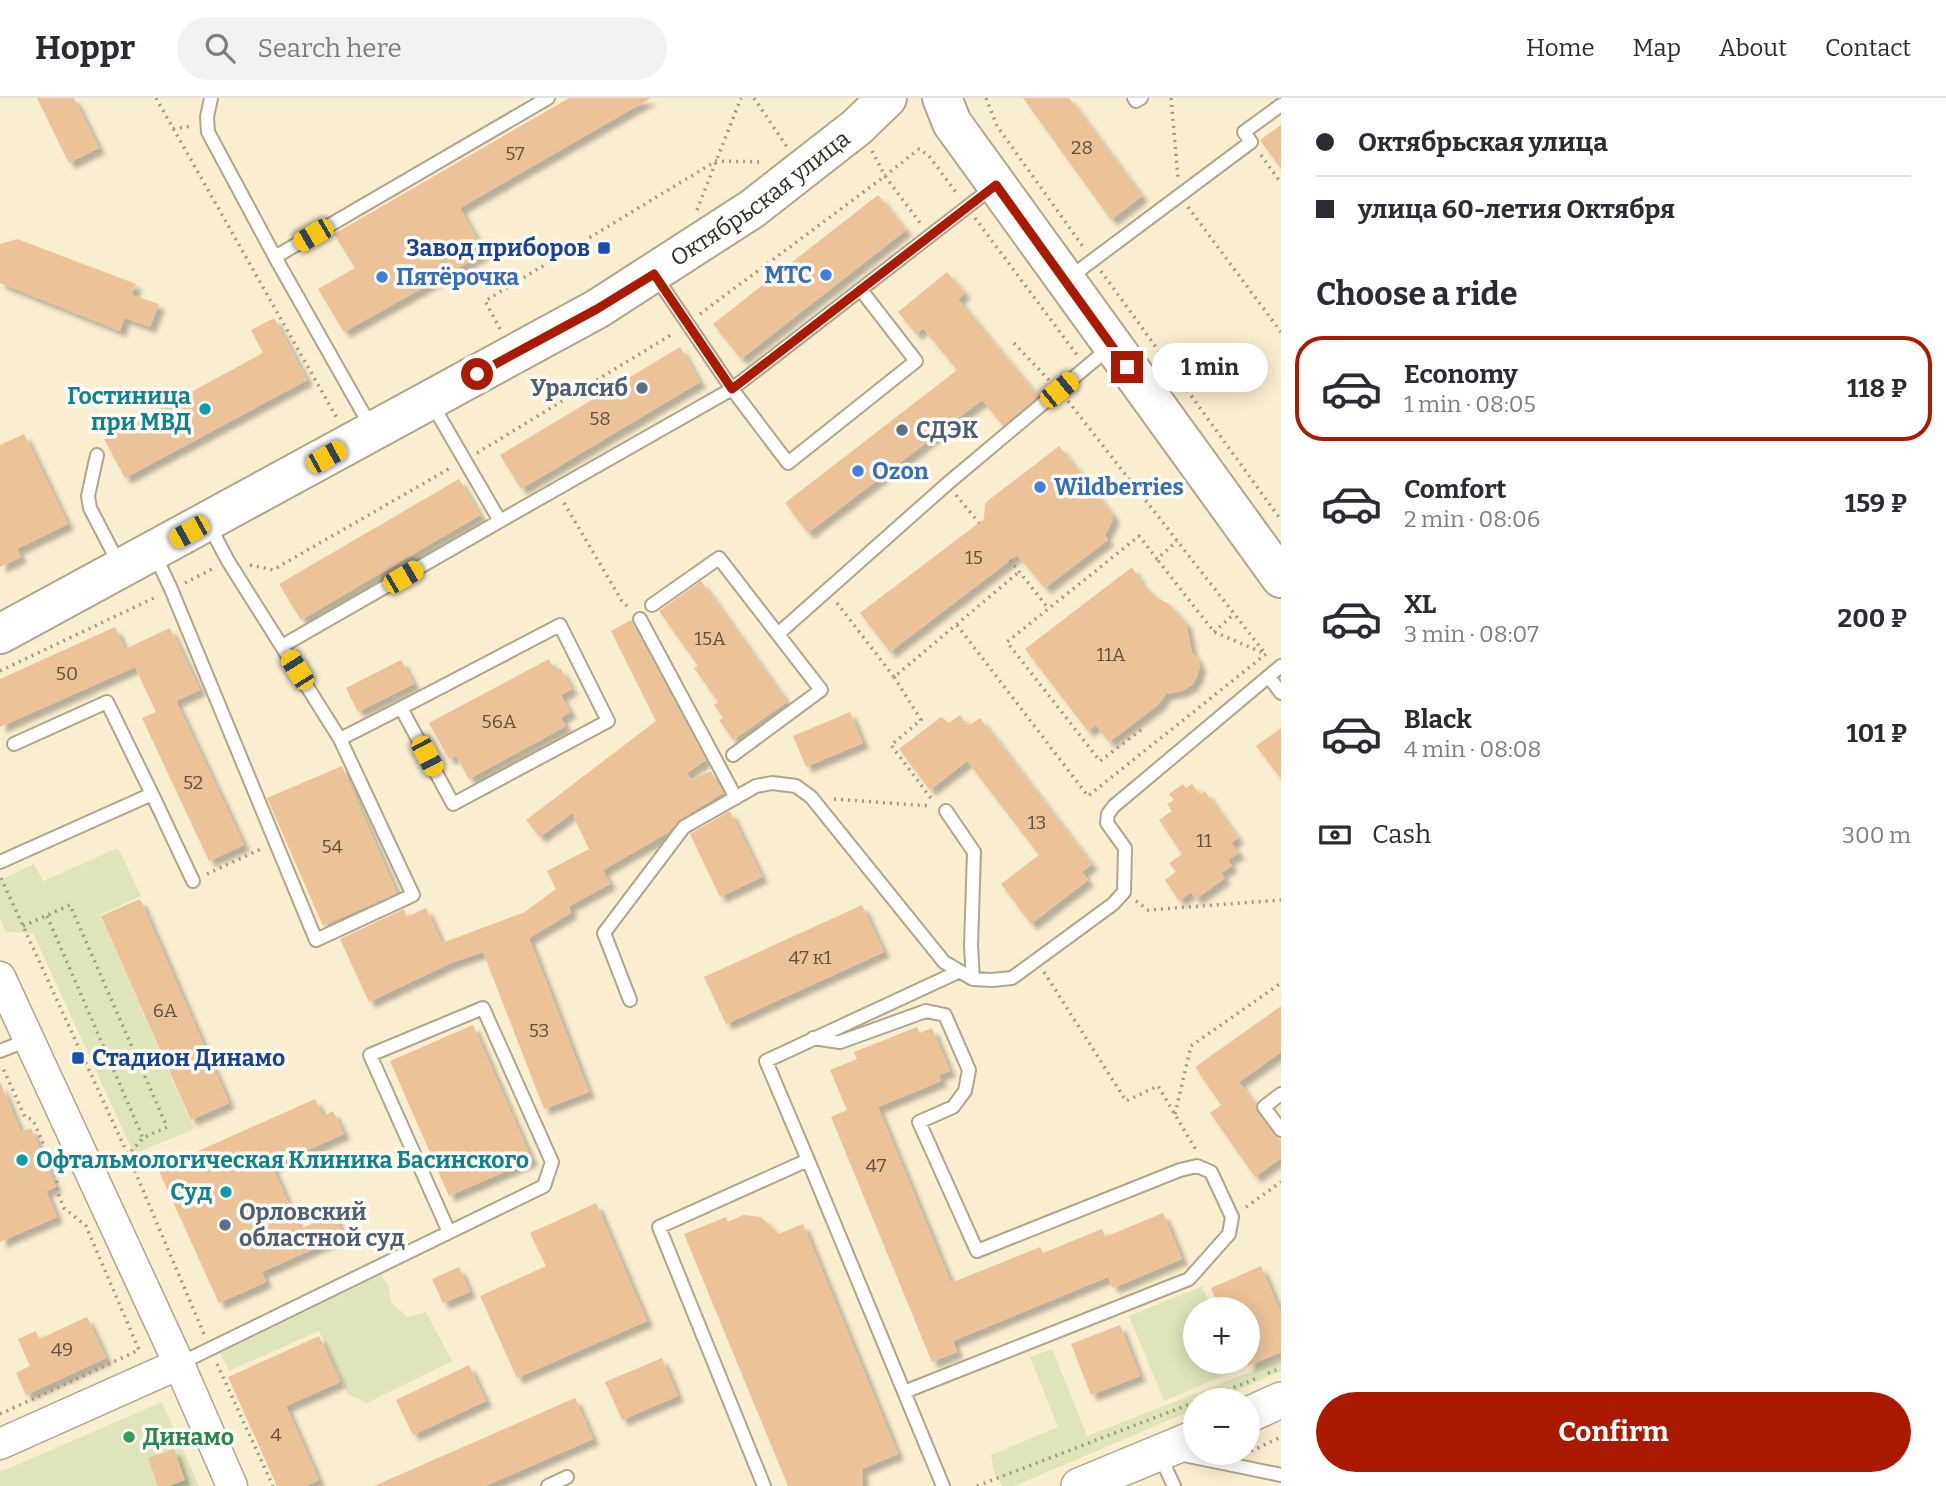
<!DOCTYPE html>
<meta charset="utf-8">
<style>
:root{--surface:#fff;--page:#f2f2f3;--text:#2b2b33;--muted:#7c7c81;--line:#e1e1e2;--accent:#aa1a01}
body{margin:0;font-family:Bitter,serif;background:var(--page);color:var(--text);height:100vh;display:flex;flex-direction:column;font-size:26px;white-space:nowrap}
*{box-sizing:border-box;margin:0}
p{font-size:23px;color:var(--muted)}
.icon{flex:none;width:38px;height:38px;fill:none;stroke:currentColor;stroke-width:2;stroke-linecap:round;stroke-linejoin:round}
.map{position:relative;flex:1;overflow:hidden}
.sheet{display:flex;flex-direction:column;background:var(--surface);width:665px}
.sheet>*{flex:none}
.top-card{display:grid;align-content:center;height:154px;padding:0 35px;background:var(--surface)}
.tools{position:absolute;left:1183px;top:1199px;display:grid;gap:14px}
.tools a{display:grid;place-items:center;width:77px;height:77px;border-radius:50%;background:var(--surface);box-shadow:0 4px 18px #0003;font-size:35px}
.end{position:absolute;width:32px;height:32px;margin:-16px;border:9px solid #aa1a01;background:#fff;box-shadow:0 0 0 4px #fff}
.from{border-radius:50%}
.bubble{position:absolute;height:49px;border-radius:24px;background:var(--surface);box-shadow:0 4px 18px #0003;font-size:23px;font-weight:700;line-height:49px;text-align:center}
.car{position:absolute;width:21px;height:42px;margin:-21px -10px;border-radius:9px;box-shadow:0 0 5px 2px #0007;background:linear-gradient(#f5c518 24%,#345 0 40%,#f5c518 0 76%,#345 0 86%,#f5c518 0)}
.top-card b{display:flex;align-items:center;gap:24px;height:66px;font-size:26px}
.top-card b+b{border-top:2px solid var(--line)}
.top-card i{width:18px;height:18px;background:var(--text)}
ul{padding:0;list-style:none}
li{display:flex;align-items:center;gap:21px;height:105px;margin:0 14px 10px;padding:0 21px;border:4px solid transparent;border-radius:28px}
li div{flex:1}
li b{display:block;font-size:26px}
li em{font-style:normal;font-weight:700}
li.active{border-color:var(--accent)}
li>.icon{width:63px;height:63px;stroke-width:1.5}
h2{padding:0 35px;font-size:32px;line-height:84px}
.pay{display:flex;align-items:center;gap:18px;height:77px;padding:0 35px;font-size:26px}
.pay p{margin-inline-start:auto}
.button{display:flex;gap:14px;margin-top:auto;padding:14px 35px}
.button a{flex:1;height:80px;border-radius:42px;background:var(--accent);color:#fff;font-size:28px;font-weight:700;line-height:80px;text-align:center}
header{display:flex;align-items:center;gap:42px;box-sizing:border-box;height:98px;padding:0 35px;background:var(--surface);border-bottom:2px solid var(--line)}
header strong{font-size:33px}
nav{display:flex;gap:38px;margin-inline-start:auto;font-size:24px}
.search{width:490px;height:63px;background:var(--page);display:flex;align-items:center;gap:18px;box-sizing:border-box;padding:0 24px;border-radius:38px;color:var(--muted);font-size:26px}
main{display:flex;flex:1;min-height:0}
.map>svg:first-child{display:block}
</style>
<header>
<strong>Hoppr</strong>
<div class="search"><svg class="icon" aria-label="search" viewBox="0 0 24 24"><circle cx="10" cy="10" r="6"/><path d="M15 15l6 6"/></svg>Search here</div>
<nav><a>Home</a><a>Map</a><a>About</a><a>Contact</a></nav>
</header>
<main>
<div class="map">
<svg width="1281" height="1388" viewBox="0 0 1281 1388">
<defs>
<filter id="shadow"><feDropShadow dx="6" dy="6" stdDeviation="2" flood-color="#0004"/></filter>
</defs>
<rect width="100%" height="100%" fill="#faeed0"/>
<path fill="#dee5ba" d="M118 750 141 798 100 817 194 1031 134 1056 33 835 6 834 0 821V782L34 766 43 783Z
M381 1177 389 1189 391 1204 407 1219 426 1214 452 1263 367 1305 348 1296 319 1233 229 1273 220 1255Z
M1202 1188 1212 1211H1195V1264H1234L1237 1272 1164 1303 1129 1218Z
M1052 1251 1087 1338 1281 1262V1273L1216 1302H1195V1311L1014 1388H1003L994 1374 991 1357 1058 1329 1030 1259Z
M162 1304 199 1388H0V1374Z"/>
<path fill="#ecc299" filter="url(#shadow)" d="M37 0H74L99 50 69 65Z
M569 0H651L460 110 485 155 344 234 318 191 355 170 334 136Z
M1023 0H1069L1142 98 1111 122Z
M1281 27V71L1260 42Z
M878 97 906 132 741 261 713 226Z
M17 141 136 186 132 197 159 206 150 229 124 220 120 233 0 185V146Z
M947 174 965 195 958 201 1038 298 1003 328 982 302 808 435 785 405 957 272 923 230 916 236 898 214Z
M274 220 307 282 125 380 104 341 263 255 251 232Z
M680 249 700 284 521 391 500 357Z
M24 336 68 426 17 451 21 459 0 469V347Z
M1059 348 1113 417V422L1105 437 1108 442 1045 490 1017 457 890 554 860 515 984 421 985 405Z
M459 381 480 417 301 522 279 486Z
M1132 469 1142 486 1156 499 1169 506 1186 525 1192 554 1197 560 1200 568 1197 579 1192 587 1182 593 1166 596 1158 607 1109 644 1096 627 1088 633 1025 551Z
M701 483 787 604 733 642 719 622 723 620 714 607 718 604 694 570 698 568 659 513Z
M631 522 706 662 687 675 691 681 711 673 723 695 679 722 669 734 603 772 610 786 569 808 571 815 529 840 589 994 544 1011 483 854 451 865 369 904 340 841 404 811 407 819 426 810 442 845 525 814 556 791 547 773 589 751 572 715 540 739 526 722 656 623 611 533Z
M115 529 125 551 170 530 200 592 176 603 244 747 209 763 142 620 156 614 135 569 0 629V581Z
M549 561 555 573 560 570 572 591 561 597 570 614 561 620 566 628 469 681 456 658 449 661 429 625Z
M401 562 414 586 358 614 346 590Z
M850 614 863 645 806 669 793 638Z
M960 617 968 628 980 620 1092 766 1082 774 1088 782 1031 826 1001 786 1039 757 967 663 930 692 899 651 941 619 949 625Z
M1281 630V681L1256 648Z
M342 668 397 795 323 828 267 700Z
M1183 686 1186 690 1192 686 1200 697 1205 693 1238 740 1231 745 1239 755 1228 762 1232 768 1221 775 1225 780 1196 801 1191 794 1179 803 1165 782 1176 774 1169 765 1182 756 1159 722 1172 713 1167 706 1174 702 1169 696Z
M730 713 762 779 720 799 690 736Z
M140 801 229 1005 191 1022 101 818Z
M862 807 884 854 726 926 704 879Z
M1281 908V954L1239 984 1256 1007 1257 1014 1274 1037 1281 1043V1060L1255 1079 1210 1015 1221 1007 1195 969Z
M473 927 532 1062 449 1098 390 963Z
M917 929 920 935 932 930 950 973 939 977 941 983 878 1009 951 1185 1040 1149 1043 1155 1102 1131 1105 1139 1163 1115 1182 1161 1113 1190 1108 1179 953 1243 957 1254 932 1264 831 1019 847 1012 830 972 857 961 854 954Z
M0 984 21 1034 31 1030 56 1089 46 1093 57 1119 0 1144Z
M315 1001 323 1018 333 1013 344 1036 272 1068 300 1131 334 1116 344 1137 262 1174 266 1184 219 1205 158 1071Z
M596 1105 647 1223 517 1280 480 1198 546 1168 530 1135Z
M743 1117 761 1119 778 1136 803 1126 898 1356 862 1371 863 1388H788L684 1136 726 1119 728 1124Z
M1261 1168 1281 1215V1254L1248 1268V1211H1220L1211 1190Z
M459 1169 470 1194 443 1205 432 1181Z
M87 1219 106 1260 26 1297 16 1275 30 1268 18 1241 36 1233 39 1241Z
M1120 1227 1140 1278 1091 1297 1071 1246Z
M319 1238 340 1284 286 1308 319 1382 306 1388H277L228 1279Z
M662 1260 678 1298 622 1322 605 1284Z
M469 1267 486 1303 413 1337 396 1302Z
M575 1300 593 1341 485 1388H374Z
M174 1351 185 1382 168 1388H158L148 1360Z"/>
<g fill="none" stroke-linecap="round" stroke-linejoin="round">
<g stroke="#b0a589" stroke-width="16">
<path id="service" d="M211 0 207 19 208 34 275 159
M1134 0 1136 3 1141 0
M656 179 732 291 993 89
M1069 180 1251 44 1244 34 1281 7
M432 306 500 423 732 291 788 365 916 263 861 192
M371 329 275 159 548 0
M97 357 88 398 90 410 120 468
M155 457 171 491 316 842 413 797 340 641 228 463 209 427
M652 507 719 460 821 592 733 657
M640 521 736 700
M779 535 947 386 1109 250
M282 548 500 423
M1269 579 1281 595
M340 641C414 604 487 565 560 527L608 623 453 706 401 610
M152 696 193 783
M946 713 974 754 971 848 973 881 992 882 1012 880 1113 806 1124 794 1125 750 1107 725 1108 716 1114 708 1281 568
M0 764 152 696 107 604 14 646
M630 902 604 835 684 729 756 688 772 685 796 688 811 699 944 864 973 881
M813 940 840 944 926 913 945 917 969 972 965 993 953 1009 919 1024 977 1153 1180 1072 1197 1068 1211 1074 1232 1119 1229 1136 1189 1181 904 1294
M0 953 28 942
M1281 996 1264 1009 1281 1032
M808 1062 766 963 958 874
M179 1266 544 1088 552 1064 483 910 370 957 449 1134
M1159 1356 1174 1388
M1179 1356 1281 1377
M548 1388 567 1379
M764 1388 659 1129 808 1062 943 1388"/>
</g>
<g stroke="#b0a589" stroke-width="33">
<path id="tertiary" d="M0 879 179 1266 232 1388
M0 1346 179 1266"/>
</g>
<g stroke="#b0a589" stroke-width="38">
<path id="secondary" d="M1248 1317 1281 1302
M1079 1388 1195 1340"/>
</g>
<g stroke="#b0a589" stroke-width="42">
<g id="primary">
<path d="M942 0 952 25 1281 480"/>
<path id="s1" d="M0 536 597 211 752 111 857 29 887 0"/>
</g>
</g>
<path stroke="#a29983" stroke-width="3.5" stroke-dasharray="2 5" stroke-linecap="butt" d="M156 0 338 322
M754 0 787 49
M986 0 997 28 1084 150
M1171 0 1178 80
M173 31 192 28
M872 53 885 78 919 51 929 58 958 97
M1261 57 1281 85
M1188 109 1281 234
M697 112 741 0
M975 120 1077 257
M1101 173 1281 422
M700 216 885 78 920 125
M500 231 485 203 716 63 764 64
M1014 245 1049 282
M1068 303 1264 554
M477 355 674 235
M956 397 979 425
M564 405 622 503 630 511
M1010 462 1048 510
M250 467 273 472 452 369
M185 485 216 469
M837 505 894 579 1019 474
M957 527 1088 698 1266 556 1214 534 1157 461
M1214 534 1234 516
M0 573 156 499
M894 579 921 622 891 647 933 703
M1141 632 1100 663 1007 544 1139 438 1157 461 1177 443
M834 701 931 708
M207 776 261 751
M1 780 128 1057 204 1236
M1136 803 1148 812 1281 802
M47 818 143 1040
M23 828 70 807 167 1029 143 1040 128 1057
M1044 874 1126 1003 1158 988 1196 1052
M1175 1016 1191 948 1281 885
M1246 1109 1281 1084
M217 1266 273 1388
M1268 1275 1281 1270
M1201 1302 1255 1281
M0 1316 139 1252 86 1128 64 1110 57 1093V1078L33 1022 25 1019 2 968
M1251 1353 1281 1339
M977 1388 1195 1304"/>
<use href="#service" stroke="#fff" stroke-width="12"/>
<use href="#tertiary" stroke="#fff" stroke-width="30"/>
<use href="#secondary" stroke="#fff" stroke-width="35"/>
<use href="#primary" stroke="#fff" stroke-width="38"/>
</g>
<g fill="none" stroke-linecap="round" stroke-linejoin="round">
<path stroke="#aa1a01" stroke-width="9" d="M477 276 597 211 654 176 732 291 996 87 1127 269"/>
</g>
<g fill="#1a4fb4" stroke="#fffcf6" stroke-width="2.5">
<rect x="597" y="143" width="14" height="14" rx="3.5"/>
<rect x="71" y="953" width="14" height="14" rx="3.5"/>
</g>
<g fill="#3f7fe0" stroke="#fffcf6" stroke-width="2.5">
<circle cx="826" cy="177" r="7"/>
<circle cx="382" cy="179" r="7"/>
<circle cx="858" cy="373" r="7"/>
<circle cx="1040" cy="389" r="7"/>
</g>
<g fill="#5c6f8a" stroke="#fffcf6" stroke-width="2.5">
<circle cx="642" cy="290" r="7"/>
<circle cx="902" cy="332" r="7"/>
<circle cx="225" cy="1127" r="7"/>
</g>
<g fill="#0f9aa8" stroke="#fffcf6" stroke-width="2.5">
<circle cx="205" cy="311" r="7"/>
<circle cx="22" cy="1062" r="7"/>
<circle cx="226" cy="1094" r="7"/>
</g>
<circle fill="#2e9e5b" stroke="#fffcf6" stroke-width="2.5" cx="129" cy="1339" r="7"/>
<g text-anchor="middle" stroke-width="7" stroke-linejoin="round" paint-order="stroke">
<g font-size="19" fill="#60523f">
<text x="1082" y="56">28</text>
<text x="515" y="62">57</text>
<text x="600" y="327">58</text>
<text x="974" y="466">15</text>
<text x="710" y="547">15А</text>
<text x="1111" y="563">11А</text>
<text x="67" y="582">50</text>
<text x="499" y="630">56А</text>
<text x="193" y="691">52</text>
<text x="1037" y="731">13</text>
<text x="1204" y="749">11</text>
<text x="332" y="755">54</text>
<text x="810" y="866">47 к1</text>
<text x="165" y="919">6А</text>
<text x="539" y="939">53</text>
<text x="876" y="1074">47</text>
<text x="62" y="1258">49</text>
<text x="276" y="1343">4</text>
</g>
<g font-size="23" fill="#312c21" stroke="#fffcf6">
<text dy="8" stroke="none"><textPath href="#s1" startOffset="877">Октябрьская улица</textPath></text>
</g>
<g font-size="23" font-weight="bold" fill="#164399" stroke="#fffcf6" text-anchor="end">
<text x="590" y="158">Завод приборов</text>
<text x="92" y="968" text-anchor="start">Стадион Динамо</text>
</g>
<g font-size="23" font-weight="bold" fill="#366cbe" stroke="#fffcf6" text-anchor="start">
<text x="812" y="185" text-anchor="end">МТС</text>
<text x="396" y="187">Пятёрочка</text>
<text x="872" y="381">Ozon</text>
<text x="1054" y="397">Wildberries</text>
</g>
<g font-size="23" font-weight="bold" fill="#4e5e75" stroke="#fffcf6" text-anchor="start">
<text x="628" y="298" text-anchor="end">Уралсиб</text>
<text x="916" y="340">СДЭК</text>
<text x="239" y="1122">Орловский<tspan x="239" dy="26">областной суд</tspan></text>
</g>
<g font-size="23" font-weight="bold" fill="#0d838f" stroke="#fffcf6" text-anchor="end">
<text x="191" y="306">Гостиница<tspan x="191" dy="26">при МВД</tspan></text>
<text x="36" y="1070" text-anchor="start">Офтальмологическая Клиника Басинского</text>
<text x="212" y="1102">Суд</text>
</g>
<g font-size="23" font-weight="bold" fill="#27864d" stroke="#fffcf6" text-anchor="start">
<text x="143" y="1347">Динамо</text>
</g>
</g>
</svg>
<div class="tools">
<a>+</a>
<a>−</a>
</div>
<i class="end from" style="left:477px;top:276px"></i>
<i class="end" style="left:1127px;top:269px"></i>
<div class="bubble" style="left:1152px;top:245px;width:116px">1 min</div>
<i class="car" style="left:313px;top:137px;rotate:240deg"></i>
<i class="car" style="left:1059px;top:292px;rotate:51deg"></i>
<i class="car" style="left:326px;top:359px;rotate:61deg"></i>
<i class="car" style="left:189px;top:434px;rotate:241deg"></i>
<i class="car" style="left:403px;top:479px;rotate:60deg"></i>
<i class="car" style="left:297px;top:572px;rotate:328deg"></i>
<i class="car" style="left:427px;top:658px;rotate:152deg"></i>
</div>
<section class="sheet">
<div class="top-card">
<b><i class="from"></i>Октябрьская улица</b>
<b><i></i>улица 60-летия Октября</b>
</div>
<h2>Choose a ride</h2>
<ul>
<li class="active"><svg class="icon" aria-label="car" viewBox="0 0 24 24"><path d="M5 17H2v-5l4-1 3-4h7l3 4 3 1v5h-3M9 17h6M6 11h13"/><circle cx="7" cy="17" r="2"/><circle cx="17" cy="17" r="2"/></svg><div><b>Economy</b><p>1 min · 08:05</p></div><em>118 ₽</em></li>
<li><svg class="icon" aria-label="car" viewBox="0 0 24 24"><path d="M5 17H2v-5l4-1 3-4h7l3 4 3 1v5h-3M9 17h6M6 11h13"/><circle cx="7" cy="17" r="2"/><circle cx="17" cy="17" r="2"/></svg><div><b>Comfort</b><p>2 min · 08:06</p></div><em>159 ₽</em></li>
<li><svg class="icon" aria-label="car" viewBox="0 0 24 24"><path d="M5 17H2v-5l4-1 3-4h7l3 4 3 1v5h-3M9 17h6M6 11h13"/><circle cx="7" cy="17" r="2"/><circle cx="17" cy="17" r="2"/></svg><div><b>XL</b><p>3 min · 08:07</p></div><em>200 ₽</em></li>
<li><svg class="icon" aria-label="car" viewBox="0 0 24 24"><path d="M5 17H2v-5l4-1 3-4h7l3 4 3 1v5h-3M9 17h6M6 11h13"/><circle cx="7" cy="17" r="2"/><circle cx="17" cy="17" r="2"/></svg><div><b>Black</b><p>4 min · 08:08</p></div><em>101 ₽</em></li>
</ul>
<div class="pay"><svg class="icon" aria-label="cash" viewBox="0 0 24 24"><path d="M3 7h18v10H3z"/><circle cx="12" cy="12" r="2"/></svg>Cash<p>300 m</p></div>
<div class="button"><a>Confirm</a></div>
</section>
</main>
